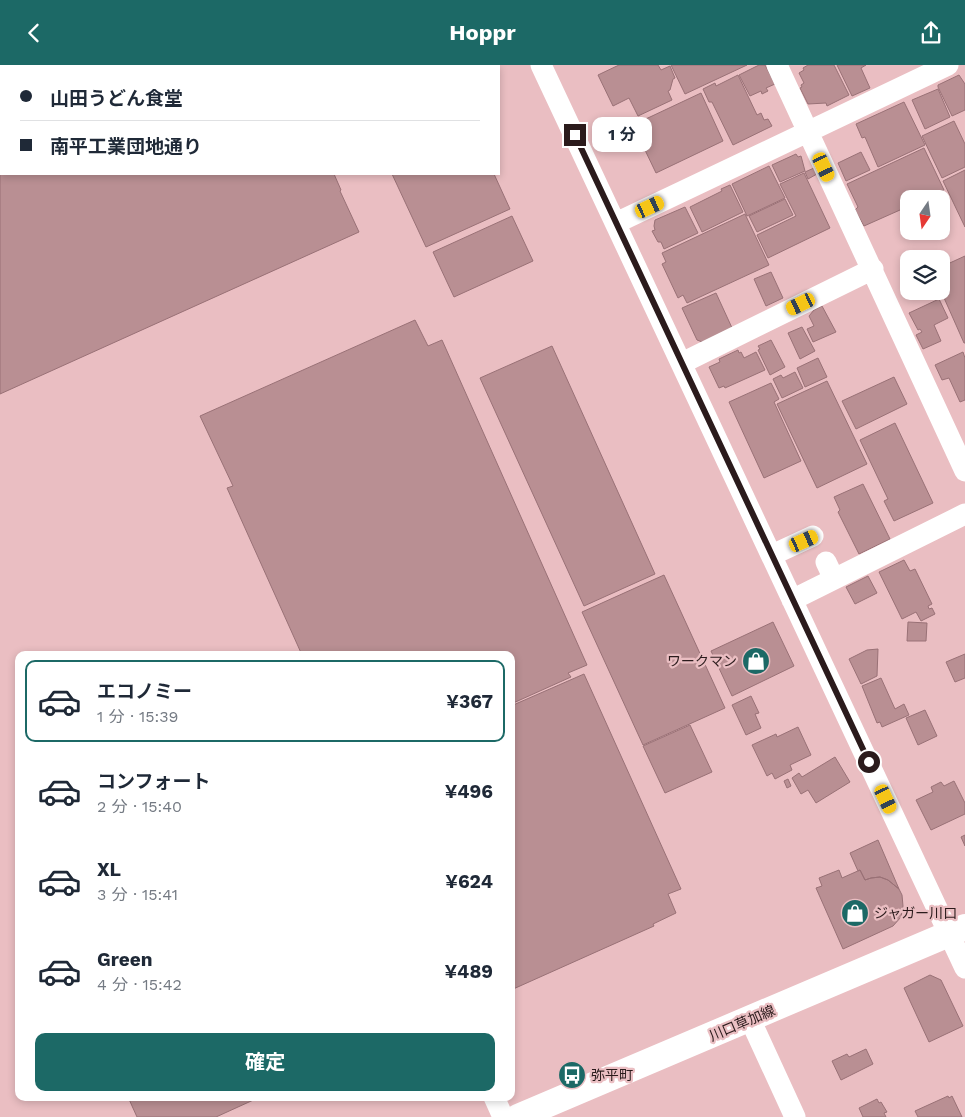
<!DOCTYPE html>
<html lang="ja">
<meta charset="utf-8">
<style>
:root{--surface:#fff;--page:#f2f2f3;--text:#1f2937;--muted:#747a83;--line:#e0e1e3;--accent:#1c6966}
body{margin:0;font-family:"Work Sans","Noto Sans JP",sans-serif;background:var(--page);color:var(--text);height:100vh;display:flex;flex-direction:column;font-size:19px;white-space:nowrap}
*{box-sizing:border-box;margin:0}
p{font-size:16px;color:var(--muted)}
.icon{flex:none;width:28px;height:28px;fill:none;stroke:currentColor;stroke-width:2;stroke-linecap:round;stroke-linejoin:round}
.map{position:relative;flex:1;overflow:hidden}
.sheet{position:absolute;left:15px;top:586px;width:500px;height:450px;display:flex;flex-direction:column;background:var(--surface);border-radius:10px;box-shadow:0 2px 8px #0003}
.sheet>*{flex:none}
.hud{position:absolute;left:0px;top:0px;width:500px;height:110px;box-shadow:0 2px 8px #0003;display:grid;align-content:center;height:110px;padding:0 20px;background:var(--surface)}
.needle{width:32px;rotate:193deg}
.buttons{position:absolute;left:900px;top:125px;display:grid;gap:10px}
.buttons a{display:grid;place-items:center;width:50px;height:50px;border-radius:10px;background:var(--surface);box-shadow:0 2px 8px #0003;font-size:25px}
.end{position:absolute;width:22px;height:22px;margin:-11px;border:6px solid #2b1b1c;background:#fff;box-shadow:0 0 0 2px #fff}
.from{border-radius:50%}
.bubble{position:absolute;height:35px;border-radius:10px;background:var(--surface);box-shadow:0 2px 8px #0003;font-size:16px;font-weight:700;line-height:35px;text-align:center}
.car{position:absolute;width:15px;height:30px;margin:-15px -8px;border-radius:6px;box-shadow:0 0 4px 1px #0007;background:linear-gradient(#f5c518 24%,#345 0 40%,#f5c518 0 76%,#345 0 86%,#f5c518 0)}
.hud b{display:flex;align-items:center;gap:18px;height:48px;font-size:19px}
.hud b+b{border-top:1px solid var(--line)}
.hud i{width:12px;height:12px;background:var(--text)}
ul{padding:9px 0 0;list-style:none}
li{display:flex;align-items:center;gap:15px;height:82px;margin:0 10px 8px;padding:0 10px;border:2px solid transparent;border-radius:10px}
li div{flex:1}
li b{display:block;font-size:19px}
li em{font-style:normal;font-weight:700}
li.selected{border-color:var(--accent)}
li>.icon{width:45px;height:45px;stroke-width:1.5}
.button{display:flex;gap:10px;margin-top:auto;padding:10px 20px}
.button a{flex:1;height:58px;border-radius:10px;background:var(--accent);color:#fff;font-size:20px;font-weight:700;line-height:58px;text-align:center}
header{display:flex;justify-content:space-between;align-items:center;height:65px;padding:0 20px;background:var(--accent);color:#fff;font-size:22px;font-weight:700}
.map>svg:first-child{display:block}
</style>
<header><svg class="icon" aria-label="back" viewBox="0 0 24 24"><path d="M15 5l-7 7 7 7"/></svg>Hoppr<svg class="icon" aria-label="share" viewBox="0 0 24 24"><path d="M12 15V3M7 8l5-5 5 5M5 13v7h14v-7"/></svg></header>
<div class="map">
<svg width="965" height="1052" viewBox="0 0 965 1052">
<rect width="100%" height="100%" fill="#eabec2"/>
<path fill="#b98f93" stroke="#997176" d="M0 0H284L285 1H1V109H334L341 125 340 126 359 167 0 329Z
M619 0H658L661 5 670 1 675 13 673 14 670 25 668 26 672 35 638 51 629 33 613 41 598 10Z
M671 0H747L685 29Z
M759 0H765L775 19 766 23 768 26 762 29 761 26 750 31 739 10Z
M808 0H834L849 30 827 41 826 38 808 39 800 23 802 22 801 20 804 18 799 8 804 5 803 3Z
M837 0H866L861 3 870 23 852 31Z
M738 10 757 50 761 48 764 55 768 54 772 61 733 80 712 37H709L703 24 715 18 716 21Z
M959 10 965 19V45L952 51 938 22V20Z
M938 24 950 52 925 64 912 35Z
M701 28 723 76 656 108 633 60Z
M904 37 925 80 878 102 865 72 862 73 856 59Z
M954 56 965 79V102L942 113 922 71Z
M924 83 944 125 924 134H909V141L864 161 855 145 858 142 847 119Z
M861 87 870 105 846 116 838 98Z
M796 89 798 92 801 91 805 106 780 117 772 100Z
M769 101 785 133 747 151 732 119Z
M814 103 817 109 808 114 805 107Z
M965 105V162L943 116Z
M804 108 830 163 768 193 757 170 796 151 780 119Z
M392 109H494L510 144 426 182Z
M730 120 743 147 702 167 690 142 722 126 721 124Z
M785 134 793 150 757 167 749 151Z
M685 142 698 168 664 184 661 177H658L652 166 655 165 654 161 655 155Z
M745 149 769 200 687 238 683 230 678 233 662 199 666 197 662 188Z
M512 151 533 196 454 232 433 187Z
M965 191V278H964L941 226V202Z
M771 207 783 233 766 241 754 214Z
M716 228 733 265 705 278 697 275 682 243Z
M939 234 948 253 934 260 941 276 923 284 916 270 922 267 920 264 918 265 909 248Z
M822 241 836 267 813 277 807 264 814 261 809 251 814 245Z
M415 255 428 281 442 275 587 600 568 608 571 612 511 639V590H302L227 423 233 421 200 351Z
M802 262 815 286 800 294 788 268Z
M771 275 785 302 770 310 758 285 760 284 758 281Z
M552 281 655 509 584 541 480 313Z
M738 285 739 288 741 287 744 293 756 287 765 305 725 323 724 321 719 323 709 302 720 297 719 294Z
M963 287 965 293V335L960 337 949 313 942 315 935 300Z
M818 293 827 312 805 322 797 303Z
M795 307 803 323 782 333 773 314 781 310 783 313Z
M894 312 907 339 856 364 842 336Z
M827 316 867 399 817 423 777 339Z
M771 318 779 334 774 337 801 396 764 413 729 337Z
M895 358 933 438 894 456 884 436 888 434 860 375Z
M863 419 890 474 859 489 838 447 840 445 834 432Z
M904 495 910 506 915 504 932 539 928 541 929 544 932 543 935 549 921 556 916 547 902 554 879 507Z
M664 510 725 643 643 680 582 547Z
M868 511 877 528 855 539 846 522Z
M773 557 794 601 732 631 711 586Z
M908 557 927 558 926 576H907Z
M878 584 877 611 861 619 849 594 867 585Z
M965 589V613L955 617 946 597Z
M584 609 681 824 668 829 676 848 653 859 654 861 511 925V641Z
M881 613 895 644 904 639 909 650 882 662 880 657 877 658 862 621Z
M751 631 759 648 755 649 761 663 746 670 732 640Z
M925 645 937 671 918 680 906 653Z
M690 660 712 707 665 728 643 681Z
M798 662 811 690 790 700 792 705 775 714 772 708 767 711 752 680 776 669 777 672Z
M835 692 850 717 816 738 808 725 801 729 792 713 799 708 802 712Z
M788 714 791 721 787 723 784 716Z
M954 716 965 738V749L931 765 916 735 933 727 931 722 941 717 944 721Z
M965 770V781L961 772Z
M878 775 899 824 888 815 880 812 871 813 865 815 860 805 858 806 850 788Z
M839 805 842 813 860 805 865 815 871 813 880 812 888 815 899 824 902 830 903 841 901 852 893 861 843 884 816 823 822 821 819 813Z
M930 910 941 915 963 961 929 977 904 923Z
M866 984 873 999 841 1015 832 996 847 989 849 992Z
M948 1031 949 1033 952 1031 962 1052H918L915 1046Z
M128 1032H260L216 1052H137Z
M877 1034 879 1038 881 1037 887 1047 884 1048 886 1052H863L859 1043Z"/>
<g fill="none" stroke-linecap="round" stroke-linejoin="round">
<path stroke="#fff" stroke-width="21" d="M541 0 965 903
M777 0 965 406
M616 158 948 0
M682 298 873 204
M772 490 813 471
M826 497 834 514
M792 535 965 449
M750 954 795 1052
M494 1032 503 1052"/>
<path stroke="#fff" stroke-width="26" d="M518 1052 965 862"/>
</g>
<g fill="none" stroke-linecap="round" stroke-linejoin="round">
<path stroke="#2b1b1c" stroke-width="6" d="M575 70 869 697"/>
</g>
<defs>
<g id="shop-disc" transform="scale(1.4375)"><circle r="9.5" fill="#1c6966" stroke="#eabec2"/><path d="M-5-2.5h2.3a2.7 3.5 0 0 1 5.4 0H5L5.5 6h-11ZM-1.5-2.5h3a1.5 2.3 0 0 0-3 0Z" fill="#fff"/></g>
<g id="bus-disc" transform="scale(1.4375)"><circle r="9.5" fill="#1c6966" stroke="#eabec2"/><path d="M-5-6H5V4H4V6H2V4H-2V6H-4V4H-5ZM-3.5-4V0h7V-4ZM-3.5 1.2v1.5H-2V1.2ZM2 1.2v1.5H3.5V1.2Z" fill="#fff"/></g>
</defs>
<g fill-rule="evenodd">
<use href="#shop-disc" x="756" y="596"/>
<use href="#shop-disc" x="855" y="848"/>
<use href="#bus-disc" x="572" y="1010"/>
</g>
<g text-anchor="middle" stroke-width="4.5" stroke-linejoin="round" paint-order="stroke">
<g font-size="14" fill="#2b1b1c" stroke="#eabec2" text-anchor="start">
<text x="737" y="601" text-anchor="end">ワークマン</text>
<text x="874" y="853">ジャガー川口</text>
<text x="591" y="1015">弥平町</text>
</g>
<g font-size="14" fill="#2b1b1c" stroke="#eabec2">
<text transform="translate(742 958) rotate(-23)" y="5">川口草加線</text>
</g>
</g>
</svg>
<div class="buttons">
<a><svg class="needle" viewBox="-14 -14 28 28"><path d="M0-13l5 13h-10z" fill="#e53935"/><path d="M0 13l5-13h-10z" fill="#747a83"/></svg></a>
<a><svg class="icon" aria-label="layers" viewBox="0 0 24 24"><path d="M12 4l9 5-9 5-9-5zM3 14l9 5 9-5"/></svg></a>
</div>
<i class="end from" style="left:869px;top:697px"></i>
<i class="end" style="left:575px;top:70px"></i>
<div class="bubble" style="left:592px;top:52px;width:60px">1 分</div>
<i class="car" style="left:824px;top:102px;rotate:155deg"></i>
<i class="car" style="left:650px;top:142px;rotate:65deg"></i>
<i class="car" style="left:801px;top:239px;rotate:244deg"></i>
<i class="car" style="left:804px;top:476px;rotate:66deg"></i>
<i class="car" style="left:886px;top:734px;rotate:155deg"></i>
<div class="hud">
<b><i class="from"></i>山田うどん食堂</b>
<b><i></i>南平工業団地通り</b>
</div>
<section class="sheet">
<ul>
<li class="selected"><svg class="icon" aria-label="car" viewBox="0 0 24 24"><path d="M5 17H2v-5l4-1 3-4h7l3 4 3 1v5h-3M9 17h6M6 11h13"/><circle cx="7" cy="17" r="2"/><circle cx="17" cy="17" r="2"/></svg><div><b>エコノミー</b><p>1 分 · 15:39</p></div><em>¥367</em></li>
<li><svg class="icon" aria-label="car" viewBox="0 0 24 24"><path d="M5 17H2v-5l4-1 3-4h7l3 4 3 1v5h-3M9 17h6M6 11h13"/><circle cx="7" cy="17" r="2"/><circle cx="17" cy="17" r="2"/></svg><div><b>コンフォート</b><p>2 分 · 15:40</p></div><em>¥496</em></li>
<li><svg class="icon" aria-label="car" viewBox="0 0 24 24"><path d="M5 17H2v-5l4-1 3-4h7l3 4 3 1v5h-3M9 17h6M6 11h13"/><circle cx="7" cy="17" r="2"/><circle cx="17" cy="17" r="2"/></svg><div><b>XL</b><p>3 分 · 15:41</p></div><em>¥624</em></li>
<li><svg class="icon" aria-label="car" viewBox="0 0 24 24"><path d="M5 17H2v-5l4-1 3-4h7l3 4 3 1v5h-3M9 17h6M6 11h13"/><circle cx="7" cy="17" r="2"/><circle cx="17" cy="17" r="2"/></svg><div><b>Green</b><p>4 分 · 15:42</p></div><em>¥489</em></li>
</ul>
<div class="button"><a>確定</a></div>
</section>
</div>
